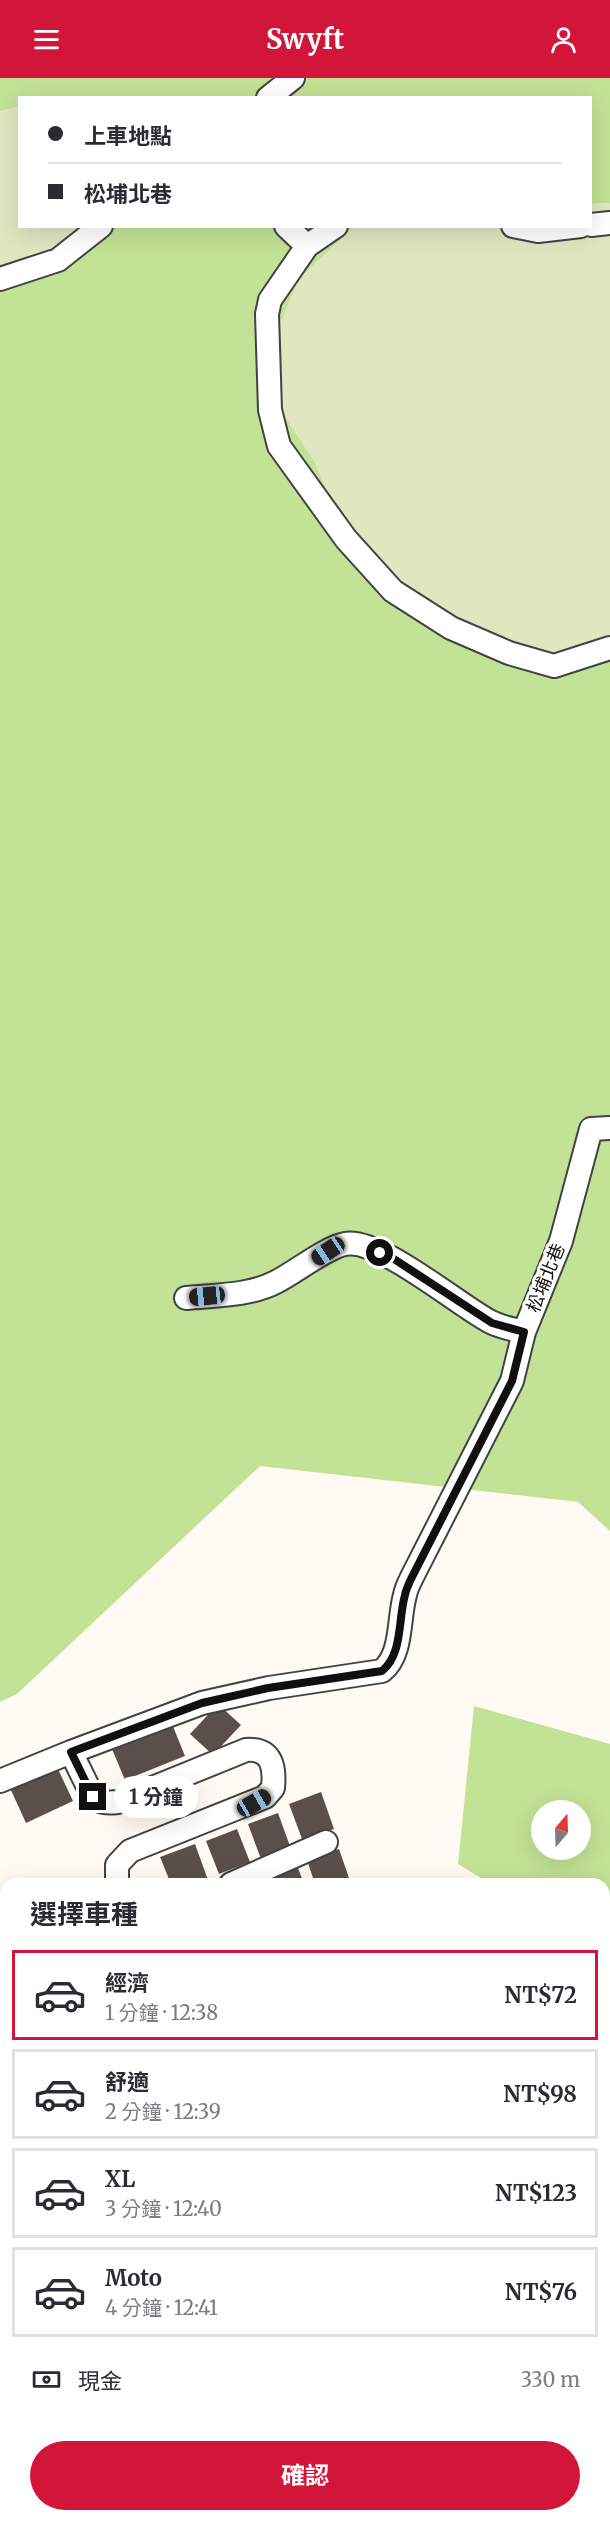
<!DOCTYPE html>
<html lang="zh-TW">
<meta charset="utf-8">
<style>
:root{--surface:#fff;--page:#f7f7f7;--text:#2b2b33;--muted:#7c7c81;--line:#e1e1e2;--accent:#d21639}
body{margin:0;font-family:Merriweather,"Noto Sans TC",serif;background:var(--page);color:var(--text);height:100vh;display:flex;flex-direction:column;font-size:22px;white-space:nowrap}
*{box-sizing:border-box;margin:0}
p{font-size:20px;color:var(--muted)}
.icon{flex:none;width:33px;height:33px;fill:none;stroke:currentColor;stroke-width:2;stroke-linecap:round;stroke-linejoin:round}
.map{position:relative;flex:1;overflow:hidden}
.side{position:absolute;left:0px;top:1800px;width:610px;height:644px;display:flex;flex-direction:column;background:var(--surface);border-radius:18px 18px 0 0;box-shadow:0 6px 24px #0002}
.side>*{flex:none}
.guide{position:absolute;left:18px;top:18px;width:574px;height:132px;border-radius:0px;box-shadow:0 6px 24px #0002;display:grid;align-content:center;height:132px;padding:0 30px;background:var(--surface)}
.needle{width:39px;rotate:19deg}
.tools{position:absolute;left:531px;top:1722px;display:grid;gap:12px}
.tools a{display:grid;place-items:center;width:60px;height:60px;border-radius:50%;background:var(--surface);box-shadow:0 6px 24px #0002;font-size:30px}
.end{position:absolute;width:27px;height:27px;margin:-14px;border:8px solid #101010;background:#fff;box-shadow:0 0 0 3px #fff}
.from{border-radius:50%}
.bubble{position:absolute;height:42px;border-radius:21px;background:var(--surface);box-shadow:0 6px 24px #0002;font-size:20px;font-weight:700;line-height:42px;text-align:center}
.car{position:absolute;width:18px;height:36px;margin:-18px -9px;border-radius:8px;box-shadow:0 0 4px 2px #0007;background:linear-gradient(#222 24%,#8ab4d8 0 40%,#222 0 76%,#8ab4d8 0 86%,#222 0)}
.guide b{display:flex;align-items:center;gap:21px;height:57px;font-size:22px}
.guide b+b{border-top:2px solid var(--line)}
.guide i{width:15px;height:15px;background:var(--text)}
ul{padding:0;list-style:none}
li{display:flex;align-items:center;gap:18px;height:90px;margin:0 12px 9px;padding:0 18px;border:3px solid var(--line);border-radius:0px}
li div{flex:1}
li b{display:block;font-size:22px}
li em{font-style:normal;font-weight:700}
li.active{border-color:var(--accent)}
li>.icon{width:54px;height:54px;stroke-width:1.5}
h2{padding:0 30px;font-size:27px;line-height:72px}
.pay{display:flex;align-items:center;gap:15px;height:66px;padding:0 30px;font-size:22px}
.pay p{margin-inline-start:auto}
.action{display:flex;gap:12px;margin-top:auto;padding:12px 30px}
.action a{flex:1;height:69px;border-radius:36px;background:var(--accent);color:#fff;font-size:24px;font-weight:700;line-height:69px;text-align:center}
header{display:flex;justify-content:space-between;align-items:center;height:78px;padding:0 30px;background:var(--accent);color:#fff;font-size:27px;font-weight:700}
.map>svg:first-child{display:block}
</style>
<header><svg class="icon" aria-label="menu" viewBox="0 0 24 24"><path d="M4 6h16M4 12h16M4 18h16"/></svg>Swyft<svg class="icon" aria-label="person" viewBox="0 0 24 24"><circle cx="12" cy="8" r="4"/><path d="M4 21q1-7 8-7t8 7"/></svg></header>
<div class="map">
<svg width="610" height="2443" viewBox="0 0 610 2443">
<rect width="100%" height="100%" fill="#fffbf4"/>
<path fill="#c2e295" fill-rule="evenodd" d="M0 0H610V125L591 126V20H20L19 29 0 33Z
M93 149H354L299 201 273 320 315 384 345 454 610 580V1453L578 1424 260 1388 17 1616 0 1624V191Z
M474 1628 610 1666V2067L604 2050V1806H491L458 1786ZM580 1732V1772H542V1732Z"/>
<path fill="#dfe6c0" d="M19 29 20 148 93 149 47 187 0 191V33Z
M610 125V580L558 591 384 512 345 454 315 384 273 320 270 268 299 201 354 149 591 148V126Z"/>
<path fill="#5b4f4b" d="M218 1626 241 1647 213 1677 190 1656Z
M172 1646 185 1678 125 1702 112 1671Z
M57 1689 73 1723 26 1745 10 1710Z
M321 1714 334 1751 302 1761 289 1726Z
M278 1735 291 1771 261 1781 248 1746Z
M237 1751 250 1784 219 1796 206 1763Z
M195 1766 208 1802 197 1806H171L160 1779Z
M339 1771 349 1800 333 1806H315L307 1782Z
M295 1782 304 1806H266L262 1795Z
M604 2254 610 2255V2288L604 2287Z
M604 2313 610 2314 606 2337H604Z
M609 2381H610V2416L604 2415Z"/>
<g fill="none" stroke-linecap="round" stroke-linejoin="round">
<g stroke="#434343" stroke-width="26">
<path id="minor" d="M268 20 293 0
M591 147 610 145
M286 148 307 168
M336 148 307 168 270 222 267 236 270 332 279 368 346 461 393 513 451 550 509 575 554 588 610 570
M513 148 538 153 581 148
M0 201 58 182 101 148
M186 1220C216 1217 249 1218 276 1204 296 1194 325 1170 345 1166 378 1159 457 1226 489 1243 499 1249 513 1251 524 1254
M71 1674 93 1719C101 1725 108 1725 118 1724L246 1672C272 1670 275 1689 273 1710L265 1719 130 1773 117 1787V1806
M0 1703 71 1674 202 1625 269 1610 382 1593C403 1576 398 1541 405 1517 406 1511 409 1505 412 1499L512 1303 524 1254 561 1163 591 1051 610 1050
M231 1806 326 1764
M0 1881 6 1896
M604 2203 610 2200
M468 2443V2438"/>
</g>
<path stroke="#323232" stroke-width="4" stroke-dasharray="6 3" stroke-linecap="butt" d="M0 2281 6 2287
M112 2438 116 2443"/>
<use href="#minor" stroke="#fff" stroke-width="22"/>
</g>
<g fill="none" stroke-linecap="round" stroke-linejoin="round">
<path stroke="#101010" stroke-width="8" d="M93 1719 71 1674 202 1625 268 1610 382 1593C403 1576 398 1541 405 1517 406 1511 409 1505 412 1499L512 1303 524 1254 492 1245 394 1181 380 1175"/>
</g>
<g text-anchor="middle" stroke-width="6" stroke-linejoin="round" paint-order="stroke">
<g font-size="18" fill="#101010" stroke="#fff">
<text transform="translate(546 1200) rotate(-68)" y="6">松埔北巷</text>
</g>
</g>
</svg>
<div class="tools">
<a><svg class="needle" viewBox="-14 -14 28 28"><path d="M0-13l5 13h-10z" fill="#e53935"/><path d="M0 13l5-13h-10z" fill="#7c7c81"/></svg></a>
</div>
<i class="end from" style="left:380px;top:1175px"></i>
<i class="end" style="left:93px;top:1719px"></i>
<div class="bubble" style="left:114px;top:1698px;width:84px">1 分鐘</div>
<i class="car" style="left:328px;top:1173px;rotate:236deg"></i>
<i class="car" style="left:207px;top:1218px;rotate:264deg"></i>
<i class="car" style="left:254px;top:1725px;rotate:60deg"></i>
<div class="guide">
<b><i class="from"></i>上車地點</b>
<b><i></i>松埔北巷</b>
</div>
<section class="side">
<h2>選擇車種</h2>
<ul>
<li class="active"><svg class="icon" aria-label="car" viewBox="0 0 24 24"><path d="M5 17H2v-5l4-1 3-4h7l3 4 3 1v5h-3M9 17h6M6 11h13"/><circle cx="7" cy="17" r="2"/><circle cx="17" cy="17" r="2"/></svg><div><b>經濟</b><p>1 分鐘 · 12:38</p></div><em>NT$72</em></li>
<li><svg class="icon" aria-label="car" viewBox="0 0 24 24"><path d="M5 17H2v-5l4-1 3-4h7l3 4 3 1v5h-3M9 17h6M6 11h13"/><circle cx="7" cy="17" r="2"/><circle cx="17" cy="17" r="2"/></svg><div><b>舒適</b><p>2 分鐘 · 12:39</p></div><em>NT$98</em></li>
<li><svg class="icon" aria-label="car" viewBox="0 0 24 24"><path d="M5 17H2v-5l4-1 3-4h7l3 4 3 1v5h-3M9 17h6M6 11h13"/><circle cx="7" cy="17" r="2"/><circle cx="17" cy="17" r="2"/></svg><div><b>XL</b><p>3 分鐘 · 12:40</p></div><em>NT$123</em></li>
<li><svg class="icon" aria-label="car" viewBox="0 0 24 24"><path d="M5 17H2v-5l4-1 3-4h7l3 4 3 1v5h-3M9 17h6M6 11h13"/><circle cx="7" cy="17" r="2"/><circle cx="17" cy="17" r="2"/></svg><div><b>Moto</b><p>4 分鐘 · 12:41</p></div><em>NT$76</em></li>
</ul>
<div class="pay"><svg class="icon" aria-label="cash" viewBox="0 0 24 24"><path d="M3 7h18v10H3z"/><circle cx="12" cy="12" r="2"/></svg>現金<p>330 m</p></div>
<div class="action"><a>確認</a></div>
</section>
</div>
